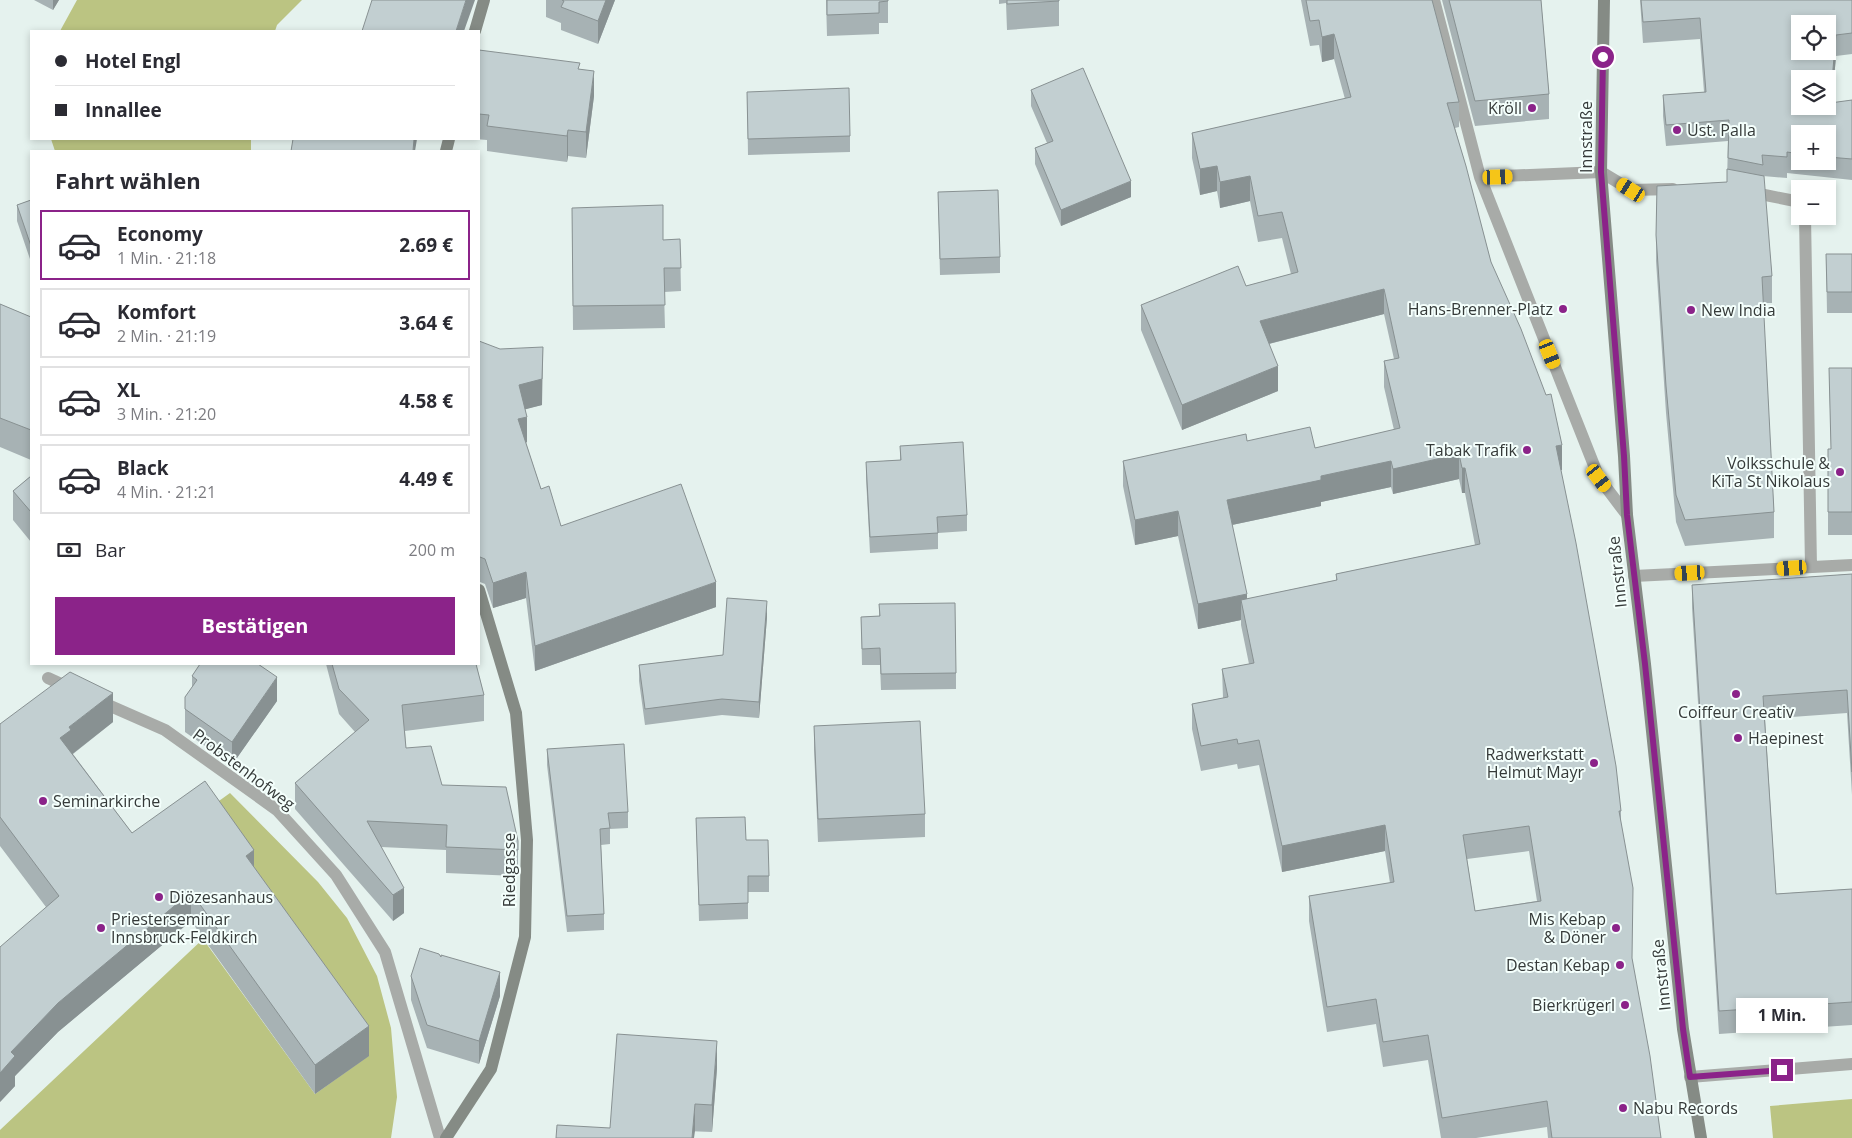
<!DOCTYPE html>
<html lang="de">
<meta charset="utf-8">
<style>
:root{--surface:#fff;--page:#f7f7f7;--text:#2b2b33;--muted:#7c7c81;--line:#e1e1e2;--accent:#8b2389}
body{margin:0;font-family:"Open Sans",sans-serif;background:var(--page);color:var(--text);height:100vh;display:flex;flex-direction:column;font-size:19px;white-space:nowrap}
*{box-sizing:border-box;margin:0}
p{font-size:16px;color:var(--muted)}
.icon{flex:none;width:28px;height:28px;fill:none;stroke:currentColor;stroke-width:2;stroke-linecap:round;stroke-linejoin:round}
.map{position:relative;flex:1;overflow:hidden}
.side{position:absolute;left:30px;top:150px;width:450px;height:515px;display:flex;flex-direction:column;background:var(--surface);border-radius:0px;box-shadow:0 2px 8px #0003}
.side>*{flex:none}
.banner{position:absolute;left:30px;top:30px;width:450px;height:110px;border-radius:0px;box-shadow:0 2px 8px #0003;display:grid;align-content:center;height:110px;padding:0 25px;background:var(--surface)}
.tools{position:absolute;left:1791px;top:15px;display:grid;gap:10px}
.tools a{display:grid;place-items:center;width:45px;height:45px;border-radius:0px;background:var(--surface);box-shadow:0 2px 8px #0003;font-size:25px}
.end{position:absolute;width:22px;height:22px;margin:-11px;border:6px solid #8b2389;background:#fff;box-shadow:0 0 0 2px #fff}
.from{border-radius:50%}
.bubble{position:absolute;height:35px;border-radius:0px;background:var(--surface);box-shadow:0 2px 8px #0003;font-size:16px;font-weight:700;line-height:35px;text-align:center}
.car{position:absolute;width:15px;height:30px;margin:-15px -8px;border-radius:6px;box-shadow:0 0 4px 1px #0007;background:linear-gradient(#f5c518 24%,#345 0 40%,#f5c518 0 76%,#345 0 86%,#f5c518 0)}
.banner b{display:flex;align-items:center;gap:18px;height:48px;font-size:19px}
.banner b+b{border-top:1px solid var(--line)}
.banner i{width:12px;height:12px;background:var(--text)}
ul{padding:0;list-style:none}
li{display:flex;align-items:center;gap:15px;height:70px;margin:0 10px 8px;padding:0 15px;border:2px solid var(--line);border-radius:0px}
li div{flex:1}
li b{display:block;font-size:19px}
li em{font-style:normal;font-weight:700}
li.on{border-color:var(--accent)}
li>.icon{width:45px;height:45px;stroke-width:1.5}
h2{padding:0 25px;font-size:22px;line-height:60px}
.pay{display:flex;align-items:center;gap:12px;height:55px;padding:0 25px;font-size:19px}
.pay p{margin-inline-start:auto}
.button{display:flex;gap:10px;margin-top:auto;padding:10px 25px}
.button a{flex:1;height:58px;border-radius:0px;background:var(--accent);color:#fff;font-size:20px;font-weight:700;line-height:58px;text-align:center}
.map>svg:first-child{display:block}
</style>
<div class="map">
<svg width="1852" height="1138" viewBox="0 0 1852 1138">
<rect width="100%" height="100%" fill="#e5f2ee"/>
<path fill="#bbc482" d="M77 0H302L277 25 275 31H60Z
M51 139H251V151H55Z
M230 793 318 882 347 918 377 976 391 1028 397 1097 391 1138H0V1130L203 939 315 1094 368 1056 205 811Z
M1852 1099V1138H1773L1770 1106Z"/>
<g fill="none" stroke-linecap="round" stroke-linejoin="round">
<path stroke="#a8aba8" stroke-width="12" d="M1434 0 1480 177 1599 478 1627 515
M1480 177 1601 172 1631 190 1673 189
M1750 192 1800 202
M1805 216 1811 567
M1634 576 1852 565
M48 678 72 689
M99 701 165 730 277 810 336 875 385 952 440 1138
M1690 1077 1852 1064"/>
<path stroke="#858b85" stroke-width="12" d="M1604 0 1601 172 1624 456 1627 515 1645 664 1683 1029 1701 1138
M475 31 484 0
M446 151 449 139
M446 1138 491 1069 525 937 527 840 516 713 479 590"/>
</g>
<path fill="#a7b2b4" fill-rule="evenodd" d="M34 0H59L53 10Z
M546 0H615L598 44 561 30V23L546 17Z
M826 0H888V23H879V34L827 36Z
M999 0H1059V26L1007 30 1006 3 999 4Z
M1301 0H1432L1459 102V127L1455 128 1491 262 1562 470H1561L1621 811V825L1632 959 1661 1138H1548L1547 1127 1476 1138H1441L1428 1060 1383 1067 1376 1024 1327 1032 1309 921V896L1390 883 1385 851 1282 872 1259 765 1238 769 1237 764 1201 771 1192 729V704L1223 698 1222 669 1249 664 1241 625V620L1198 629 1178 536 1135 545 1123 486V461L1247 441 1315 448 1394 430 1384 387V361L1394 359 1384 314 1269 344 1278 391 1182 430 1141 330V305L1246 286 1291 274 1282 238 1258 242 1250 201 1220 208 1217 191 1200 195 1192 158V133L1345 99 1334 59 1322 62 1319 45 1310 46ZM1459 479 1462 493H1465L1475 545 1336 574V580L1247 599 1232 525 1321 506V502L1391 487 1393 494ZM1529 851 1537 901 1475 911 1467 859Z
M1442 0H1541L1549 94V119L1475 126Z
M1640 0H1852V54L1836 56 1832 103 1852 100V180L1787 173V178L1763 176 1772 276V303H1763L1774 512V538L1685 546 1676 522 1666 413 1656 261 1657 186 1727 182 1728 141 1666 146 1663 116V95L1704 92 1700 39 1643 43ZM1800 134H1828V161H1800Z
M479 50 580 69 594 96 586 158 568 156 567 162 487 151V140L475 139H479Z
M1031 90 1131 197 1061 226 1035 164V148L1047 143 1031 106Z
M747 92 850 136V152L748 155Z
M938 192 1000 257V273L940 275Z
M31 200V262L17 221V205Z
M572 208 663 240 680 239 681 291 664 292 665 328 573 330Z
M1826 254H1852V313H1827Z
M0 304 31 317V460L0 447Z
M479 341 542 405 525 409 527 442 526 443 541 489 561 526 716 607 535 671 526 598 493 608 485 584 480 582 479 583Z
M1829 368H1852V535H1828V449H1831Z
M900 446 967 515V531L938 533V549L870 553 866 478V462L900 460Z
M31 476V542L13 520V491Z
M1852 574V795L1847 713 1765 719 1776 894 1852 889V1025L1719 1034 1692 608V585Z
M879 604 956 673V689L881 690 880 665H862L861 617 879 616Z
M767 617 759 718 722 715 645 725 639 681V665L723 655Z
M326 664H476L484 695V721L405 731 406 748 442 785 518 841V876L446 873V850L381 847 404 913 393 921 295 809V783L355 732 339 714Z
M192 676 277 701 232 765 185 732V697L192 688Z
M113 722 73 754 132 833 254 868 369 1056 315 1094 191 921 58 1032 15 1076V1086L0 1102 46 907 0 846V724Z
M814 726 925 814V837L818 842 814 749Z
M547 749 628 812V828L610 829V844L601 845 604 914V930L567 932 547 765Z
M696 818 746 840 769 876V892H748V919L699 921Z
M441 957 500 996 479 1064 427 1048 411 1000V976Z
M717 1068 712 1132 610 1128Z"/>
<path fill="#889192" d="M53 0H59L53 10Z
M466 0H475L464 31H456Z
M606 0H615L598 44V21Z
M1334 34V59L1322 62V37Z
M1836 35V56L1830 124V103Z
M594 71V96L586 158V132Z
M568 130V156L567 162V136Z
M414 139H417L415 151H413Z
M1217 166V191L1200 195V169Z
M1250 176V201L1220 208V182Z
M1131 181V197L1061 226V210Z
M1384 289V314L1260 346V321Z
M543 347 542 405 519 411V385Z
M1278 366V391L1182 430V405Z
M527 417V442L518 444V419Z
M1562 445V470L1556 471V446Z
M1459 454V479L1393 494V469Z
M1391 461V487L1321 502V506L1227 526V500L1321 476Z
M1462 468H1465V493H1462Z
M1178 511V536L1135 545V520Z
M479 557H480V582L479 583Z
M526 572V598L493 608V583Z
M716 582V607L535 671V646Z
M1247 594V619L1241 600V620L1198 629V604Z
M767 601V617L759 718V702Z
M277 677V701L232 765V742Z
M113 693V722L71 755 60 738 69 727Z
M1385 825V851L1282 872V846Z
M254 850V879L246 856Z
M404 888V913L393 921V895Z
M191 892V921L58 1032 15 1076V1086L0 1102V1073L11 1052 58 1003Z
M500 972V996L479 1064V1041Z
M369 1026V1056L315 1094V1065Z
M717 1041V1068L712 1132V1105Z
M695 1104V1131L694 1138H692Z"/>
<path fill="#c2cfd1" stroke="#889192" fill-rule="evenodd" d="M372 0H466L456 31H362Z
M562 0H606L598 21 561 7 564 1Z
M827 0H888V1L879 2V13L827 15Z
M1007 0H1059V1L1007 4Z
M1306 0H1432L1459 102 1447 103 1466 166 1491 262 1521 329 1546 395 1551 394 1562 445 1556 446 1576 543 1616 766 1621 811H1619L1633 888 1632 958 1650 1056 1661 1138H1552L1547 1101 1442 1118 1428 1035 1383 1042 1376 999 1327 1007 1309 896 1394 882 1385 825 1282 846 1259 740 1238 744 1237 739 1201 746 1192 704 1228 697 1222 669 1254 663 1241 600 1337 580 1336 574 1480 544 1465 468H1462L1459 454 1393 469 1391 461 1321 476V480L1227 500 1247 594 1198 604 1178 511 1135 520 1123 461 1246 434 1247 441 1310 427 1315 448 1400 428 1384 361 1399 358 1384 289 1260 321 1278 366 1182 405 1141 305 1238 266 1246 286 1298 272 1282 212 1258 216 1250 176 1220 182 1217 166 1200 169 1192 133 1351 97 1334 34 1322 37 1319 20 1310 21ZM1529 826 1541 901 1475 911 1463 835Z
M1449 0H1541L1549 94 1475 101Z
M1641 0H1852V33L1836 35 1830 103 1852 100V159L1828 157V134H1800V154L1787 152V157L1762 155 1763 165 1728 158 1729 120 1666 125 1663 95 1706 92 1700 18 1643 22ZM1800 24H1828V51H1800ZM1800 79H1828V106H1800Z
M479 50 580 63 578 69 594 71 586 132 568 130 567 136 487 126 489 115 479 114Z
M1083 68 1131 181 1061 210 1035 148 1053 141 1031 90Z
M849 88 850 136 748 139 747 92Z
M293 139H414L413 151H291Z
M1727 169 1764 176 1772 276 1762 277 1774 512 1685 520 1676 495 1666 386 1656 235 1657 186 1727 182Z
M998 190 1000 257 940 259 938 192Z
M31 200V246L17 205Z
M663 205V240L680 239 681 268H664L665 305 573 306 572 208Z
M1826 254H1852V292H1827Z
M0 304 31 317V430L0 418Z
M479 341 500 349 543 347 542 379 519 385 527 417 518 419 541 489 549 486 561 526 681 484 716 582 535 646 526 572 493 583 485 559 480 557H479Z
M1829 368H1852V512H1828V449H1831Z
M963 442 967 515 937 517 938 533 870 537 866 462 901 460 900 446Z
M31 476V512L13 491Z
M1852 574V772L1847 690 1763 696 1776 894 1852 889V1002L1719 1011 1692 585Z
M727 598 767 601 759 702 722 699 645 709 639 665 723 655Z
M955 603 956 673 881 674 880 648 862 649 861 617 880 616 879 604Z
M200 664H258L277 677 232 742 185 709V697L197 680 192 676Z
M332 664H476L484 695 402 705 406 748 431 746 442 785 506 787 518 841V850L446 847 447 825 367 821 404 888 393 895 295 783 369 720 339 689Z
M70 672 113 693 69 727 71 730 60 738 132 833 205 781 254 850 246 856 369 1026 315 1065 191 892 58 1003 11 1052 15 1056 0 1073V947L59 896 0 817V724Z
M920 721 925 814 818 819 814 726Z
M624 744 628 812 608 813 610 828 600 829 604 914 567 916 547 749Z
M745 817 746 840H768L769 876H748V903L699 905 696 818Z
M420 948 439 954 441 957V955L500 972 479 1041 427 1025 411 976Z
M617 1034 717 1041 712 1105 695 1104 692 1138H556L557 1125 610 1128Z"/>
<g fill="none" stroke-linecap="round" stroke-linejoin="round">
<path stroke="#8b2389" stroke-width="6" d="M1603 57 1601 172 1624 456 1627 515 1645 664 1683 1029 1690 1077 1782 1070"/>
</g>
<g fill="#8b2389" stroke="#f4fffc" stroke-width="2">
<circle cx="1532" cy="108" r="5"/>
<circle cx="1677" cy="130" r="5"/>
<circle cx="1563" cy="309" r="5"/>
<circle cx="1691" cy="310" r="5"/>
<circle cx="1527" cy="450" r="5"/>
<circle cx="1840" cy="472" r="5"/>
<circle cx="1736" cy="694" r="5"/>
<circle cx="1738" cy="738" r="5"/>
<circle cx="1594" cy="763" r="5"/>
<circle cx="43" cy="801" r="5"/>
<circle cx="159" cy="897" r="5"/>
<circle cx="101" cy="928" r="5"/>
<circle cx="1616" cy="928" r="5"/>
<circle cx="1620" cy="965" r="5"/>
<circle cx="1625" cy="1005" r="5"/>
<circle cx="1623" cy="1108" r="5"/>
</g>
<g text-anchor="middle" stroke-width="4" stroke-linejoin="round" paint-order="stroke">
<g font-size="16" fill="#353a39" stroke="#f4fffc" text-anchor="end">
<text x="1522" y="114">Kröll</text>
<text x="1687" y="136" text-anchor="start">Ust. Palla</text>
<text x="1553" y="315">Hans-Brenner-Platz</text>
<text x="1701" y="316" text-anchor="start">New India</text>
<text x="1517" y="456">Tabak Trafik</text>
<text x="1830" y="469">Volksschule &amp;<tspan x="1830" dy="18">KiTa St Nikolaus</tspan></text>
<text x="1736" y="718" text-anchor="middle">Coiffeur Creativ</text>
<text x="1748" y="744" text-anchor="start">Haepinest</text>
<text x="1584" y="760">Radwerkstatt<tspan x="1584" dy="18">Helmut Mayr</tspan></text>
<text x="53" y="807" text-anchor="start">Seminarkirche</text>
<text x="169" y="903" text-anchor="start">Diözesanhaus</text>
<text x="111" y="925" text-anchor="start">Priesterseminar<tspan x="111" dy="18">Innsbruck-Feldkirch</tspan></text>
<text x="1606" y="925">Mis Kebap<tspan x="1606" dy="18">&amp; Döner</tspan></text>
<text x="1610" y="971">Destan Kebap</text>
<text x="1615" y="1011">Bierkrügerl</text>
<text x="1633" y="1114" text-anchor="start">Nabu Records</text>
</g>
<g font-size="16" fill="#353a39" stroke="#f4fffc">
<text transform="translate(1586 137) rotate(-90)" y="6">Innstraße</text>
<text transform="translate(1617 572) rotate(-96)" y="6">Innstraße</text>
<text transform="translate(244 769) rotate(37)" y="6">Probstenhofweg</text>
<text transform="translate(509 870) rotate(-90)" y="6">Riedgasse</text>
<text transform="translate(1661 975) rotate(-96)" y="6">Innstraße</text>
</g>
</g>
</svg>
<div class="tools">
<a><svg class="icon" aria-label="locate" viewBox="0 0 24 24"><circle cx="12" cy="12" r="6"/><path d="M12 2v4M12 18v4M2 12h4M18 12h4"/></svg></a>
<a><svg class="icon" aria-label="layers" viewBox="0 0 24 24"><path d="M12 4l9 5-9 5-9-5zM3 14l9 5 9-5"/></svg></a>
<a>+</a>
<a>−</a>
</div>
<i class="end from" style="left:1603px;top:57px"></i>
<i class="end" style="left:1782px;top:1070px"></i>
<div class="bubble" style="left:1736px;top:998px;width:92px">1 Min.</div>
<i class="car" style="left:1498px;top:177px;rotate:88deg"></i>
<i class="car" style="left:1631px;top:190px;rotate:302deg"></i>
<i class="car" style="left:1550px;top:354px;rotate:158deg"></i>
<i class="car" style="left:1599px;top:478px;rotate:143deg"></i>
<i class="car" style="left:1792px;top:568px;rotate:266deg"></i>
<i class="car" style="left:1690px;top:573px;rotate:267deg"></i>
<div class="banner">
<b><i class="from"></i>Hotel Engl</b>
<b><i></i>Innallee</b>
</div>
<section class="side">
<h2>Fahrt wählen</h2>
<ul>
<li class="on"><svg class="icon" aria-label="car" viewBox="0 0 24 24"><path d="M5 17H2v-5l4-1 3-4h7l3 4 3 1v5h-3M9 17h6M6 11h13"/><circle cx="7" cy="17" r="2"/><circle cx="17" cy="17" r="2"/></svg><div><b>Economy</b><p>1 Min. · 21:18</p></div><em>2.69 €</em></li>
<li><svg class="icon" aria-label="car" viewBox="0 0 24 24"><path d="M5 17H2v-5l4-1 3-4h7l3 4 3 1v5h-3M9 17h6M6 11h13"/><circle cx="7" cy="17" r="2"/><circle cx="17" cy="17" r="2"/></svg><div><b>Komfort</b><p>2 Min. · 21:19</p></div><em>3.64 €</em></li>
<li><svg class="icon" aria-label="car" viewBox="0 0 24 24"><path d="M5 17H2v-5l4-1 3-4h7l3 4 3 1v5h-3M9 17h6M6 11h13"/><circle cx="7" cy="17" r="2"/><circle cx="17" cy="17" r="2"/></svg><div><b>XL</b><p>3 Min. · 21:20</p></div><em>4.58 €</em></li>
<li><svg class="icon" aria-label="car" viewBox="0 0 24 24"><path d="M5 17H2v-5l4-1 3-4h7l3 4 3 1v5h-3M9 17h6M6 11h13"/><circle cx="7" cy="17" r="2"/><circle cx="17" cy="17" r="2"/></svg><div><b>Black</b><p>4 Min. · 21:21</p></div><em>4.49 €</em></li>
</ul>
<div class="pay"><svg class="icon" aria-label="cash" viewBox="0 0 24 24"><path d="M3 7h18v10H3z"/><circle cx="12" cy="12" r="2"/></svg>Bar<p>200 m</p></div>
<div class="button"><a>Bestätigen</a></div>
</section>
</div>
